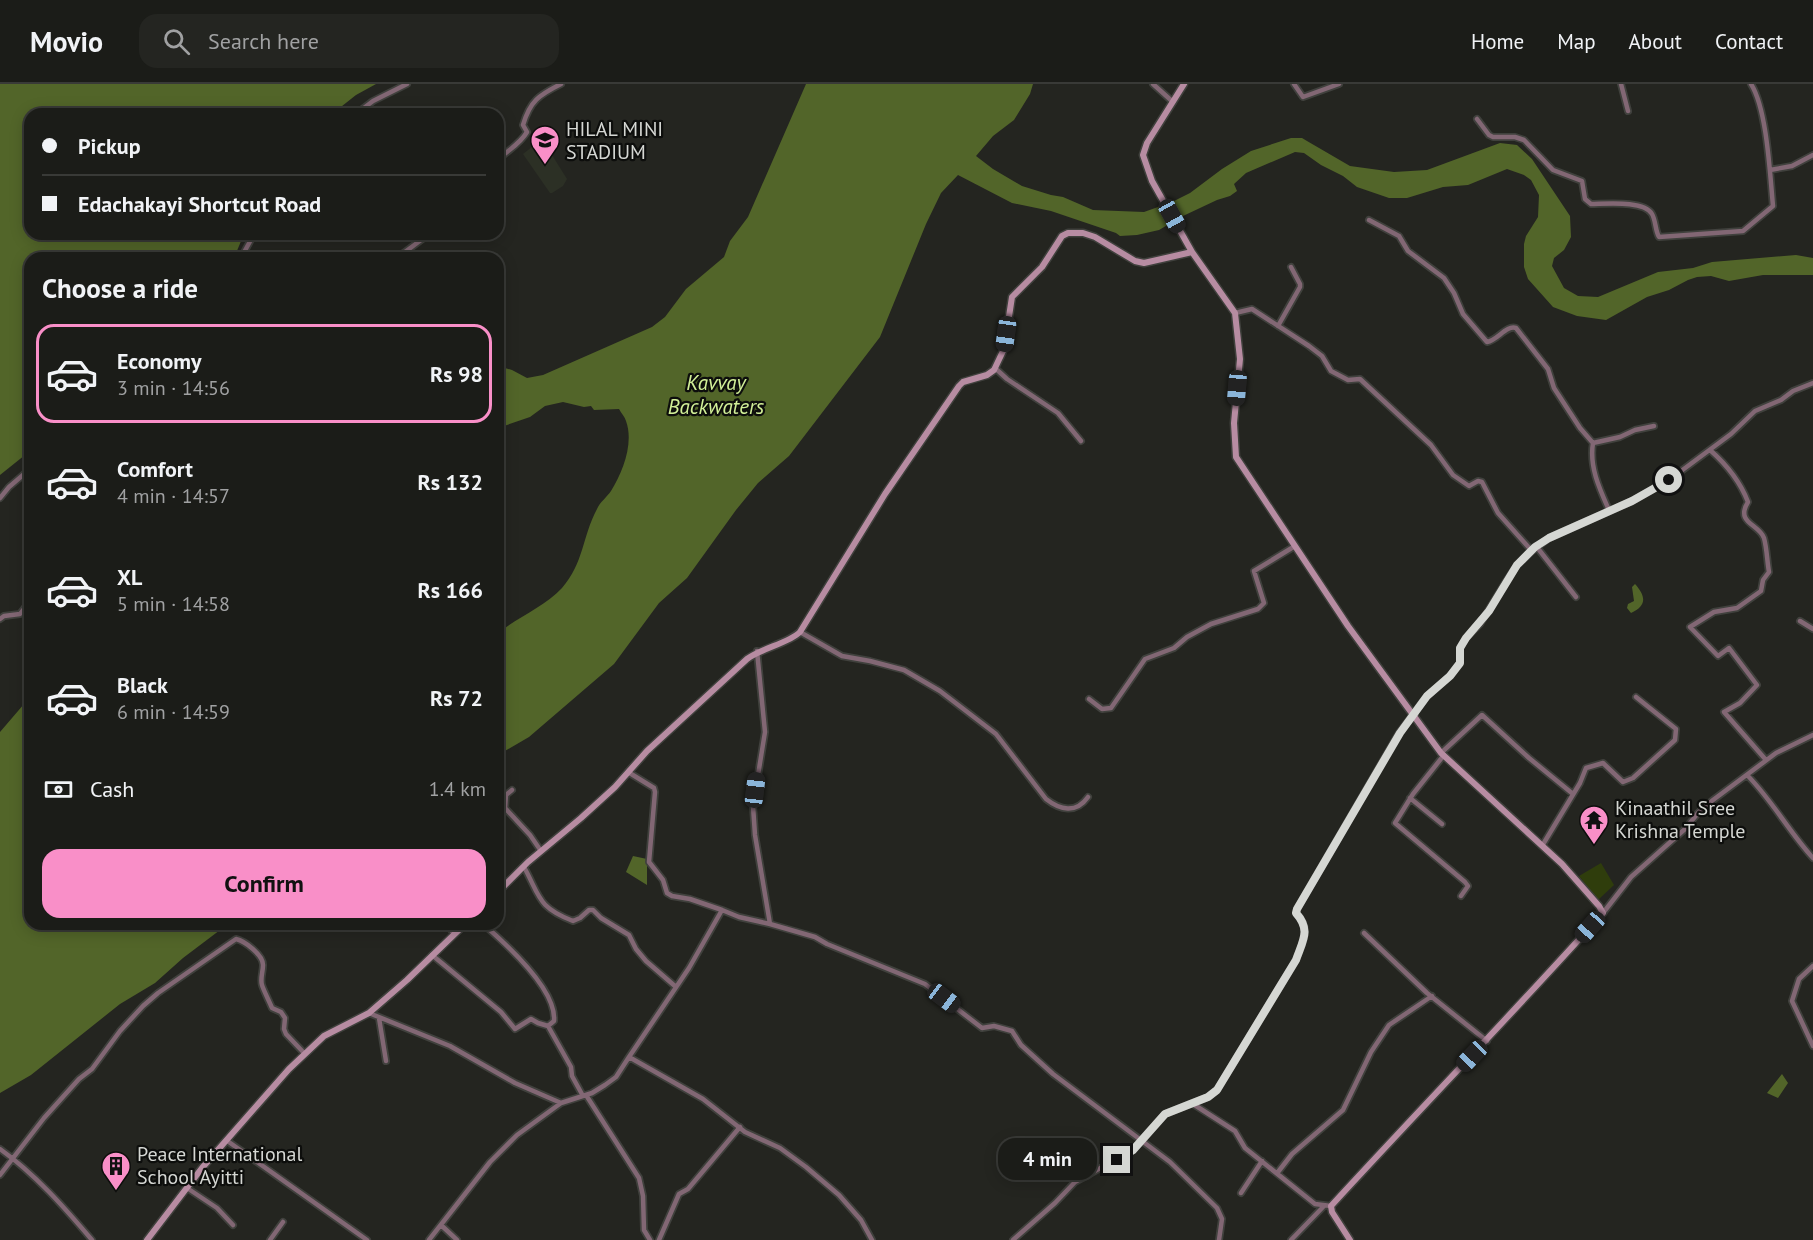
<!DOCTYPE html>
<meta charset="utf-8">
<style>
:root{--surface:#1b1c18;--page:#242521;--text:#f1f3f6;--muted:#a0a1a2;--line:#393a37;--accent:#f98fc8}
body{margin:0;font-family:"PT Sans",sans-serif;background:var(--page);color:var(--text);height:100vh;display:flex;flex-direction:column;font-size:22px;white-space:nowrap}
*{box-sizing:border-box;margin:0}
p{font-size:20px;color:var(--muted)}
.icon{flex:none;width:33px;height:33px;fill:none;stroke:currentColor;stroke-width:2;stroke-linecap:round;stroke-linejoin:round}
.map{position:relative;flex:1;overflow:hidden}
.panel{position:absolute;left:24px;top:168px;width:480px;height:678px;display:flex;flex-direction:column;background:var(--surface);border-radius:18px;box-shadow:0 3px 15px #0003,0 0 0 2px var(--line)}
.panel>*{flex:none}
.top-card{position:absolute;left:24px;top:24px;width:480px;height:132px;border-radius:18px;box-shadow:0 3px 15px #0003,0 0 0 2px var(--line);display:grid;align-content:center;height:132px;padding:0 18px;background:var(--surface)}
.end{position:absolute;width:27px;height:27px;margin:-14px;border:8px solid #d5d7d3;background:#111;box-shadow:0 0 0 3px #111}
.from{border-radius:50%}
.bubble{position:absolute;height:42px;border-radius:18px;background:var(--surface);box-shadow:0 3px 15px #0003,0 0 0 2px var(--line);font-size:20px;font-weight:800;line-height:42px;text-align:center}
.car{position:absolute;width:18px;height:36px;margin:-18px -9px;border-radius:8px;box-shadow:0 0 4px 2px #0007;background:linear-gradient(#222 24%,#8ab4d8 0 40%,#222 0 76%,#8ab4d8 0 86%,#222 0)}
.top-card b{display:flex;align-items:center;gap:21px;height:57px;font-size:22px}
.top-card b+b{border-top:2px solid var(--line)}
.top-card i{width:15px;height:15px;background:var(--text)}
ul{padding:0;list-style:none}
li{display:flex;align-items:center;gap:18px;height:99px;margin:0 12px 9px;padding:0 6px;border:3px solid transparent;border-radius:18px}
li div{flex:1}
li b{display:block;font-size:22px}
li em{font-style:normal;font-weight:800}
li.current{border-color:var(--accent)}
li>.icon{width:54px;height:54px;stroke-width:1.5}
h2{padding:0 18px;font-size:27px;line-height:72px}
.pay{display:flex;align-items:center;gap:15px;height:66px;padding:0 18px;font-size:22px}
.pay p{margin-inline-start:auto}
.primary-button{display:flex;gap:12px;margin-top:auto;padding:12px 18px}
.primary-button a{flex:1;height:69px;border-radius:18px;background:var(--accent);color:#111;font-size:24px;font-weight:800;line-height:69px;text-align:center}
header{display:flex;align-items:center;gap:36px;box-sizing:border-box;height:84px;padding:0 30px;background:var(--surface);border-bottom:2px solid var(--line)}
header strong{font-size:28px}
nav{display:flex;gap:33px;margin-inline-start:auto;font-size:21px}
.search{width:420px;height:54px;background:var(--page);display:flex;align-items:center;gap:15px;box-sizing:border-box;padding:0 21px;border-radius:18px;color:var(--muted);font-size:22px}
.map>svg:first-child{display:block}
</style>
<header>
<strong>Movio</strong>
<div class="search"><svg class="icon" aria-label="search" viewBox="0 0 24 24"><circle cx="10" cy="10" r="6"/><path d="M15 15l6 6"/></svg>Search here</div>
<nav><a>Home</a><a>Map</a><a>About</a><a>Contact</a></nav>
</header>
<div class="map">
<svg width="1813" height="1156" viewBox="0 0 1813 1156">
<rect width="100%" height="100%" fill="#242520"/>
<path fill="#2c3025" d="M542 55 567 95 563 102 552 109H550L523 70Z"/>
<path fill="#2f3d0c" d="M1601 779 1614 801 1598 816 1579 792Z"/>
<path fill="#526529" d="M0 0H376L356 11 332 30H30V150H244L234 174H30V367L0 391Z
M806 0H1033L1030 10 1014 36 993 52 976 72 993 85 1022 102 1051 111 1063 113 1093 126 1144 128 1172 118 1190 109 1222 85 1251 67 1291 54H1302L1307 57 1350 82 1394 88 1427 86 1500 59 1517 61 1532 75 1570 132 1571 153 1564 166 1554 174 1552 182 1564 204 1578 212 1598 213 1658 188 1693 184 1712 178 1796 171 1813 174V191H1763L1729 197 1711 192 1697 193 1688 196 1669 206 1647 213 1606 236 1577 232 1553 223 1528 195 1524 183V160L1526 152 1538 133 1539 111 1531 96 1524 91 1507 85 1468 101 1443 103 1407 114H1389L1357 103 1343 92 1321 81 1304 69 1295 68 1246 89 1234 100 1237 107 1230 112 1217 116 1183 132 1159 146 1137 151 1120 152 1116 149 1051 127 1012 119 958 91 941 109 926 140 880 253 789 372 758 399 736 426 687 494 659 519 614 580 529 653 498 671V549C518 533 544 523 562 504 584 479 582 453 597 425 600 418 607 413 611 407 623 388 634 359 626 337 625 333 621 329 619 325L594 326 591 322 584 323 563 318 545 322 530 333 498 344V282L512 286 527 294 543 291 652 243 665 233 686 205 724 173 730 157 748 133Z
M1635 500C1646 512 1647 522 1631 529L1627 524 1628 520 1634 517 1632 503Z
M30 613V840H228L183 874 155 899 120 920 31 991 0 1009V648Z
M633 772 647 775V801L626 788Z
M1782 990 1788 999 1778 1014 1767 1009Z"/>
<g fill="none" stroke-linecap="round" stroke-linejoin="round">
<g stroke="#40413d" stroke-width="8">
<path id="minor" d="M1153 0 1173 18
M1294 0 1303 13 1339 0
M1621 0 1628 27
M356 30 373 17 407 0
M1477 35 1489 51 1493 53H1515L1524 56 1553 86 1582 97 1585 115 1591 120C1605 120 1644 116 1652 130 1656 137 1655 146 1659 153L1743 147 1773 122C1770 91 1767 25 1751 0
M498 76C508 66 520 60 527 48L523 41C530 17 539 11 561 0
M1770 86 1792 82 1813 71
M1369 136 1399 152 1408 167 1444 194 1454 209 1463 230 1487 258C1498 256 1506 241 1516 244L1548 285 1554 304 1580 344 1593 359
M241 174 254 150
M397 174 429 150
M1235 229 1252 225 1309 262 1322 272 1331 287 1348 296 1360 295 1431 361 1453 391 1469 402 1478 397 1482 398 1498 429 1532 467
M1278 242 1300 203V200L1291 183
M995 284 1007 295 1058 329 1081 357
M1710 366C1727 381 1740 397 1748 418 1735 439 1759 440 1764 454 1767 465 1767 477 1769 488L1763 496 1761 507 1737 524 1714 528 1690 543 1718 572 1729 564 1757 601 1740 619 1724 628 1766 676
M0 414 9 403 30 385
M1609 426C1600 406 1589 383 1593 359L1620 353 1635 346 1654 342
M1536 462 1576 513
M0 535 4 532 20 530 30 517
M1800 537 1813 545
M800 548 842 572 870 577 904 586 940 607 996 650 1046 715C1060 726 1076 730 1088 713
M1089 615 1102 625 1111 624 1145 575 1174 564 1187 553 1211 540 1258 525 1264 519 1254 487 1295 462
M1441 669 1482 631 1529 674 1573 710
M1444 671 1413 710 1395 739 1465 798 1468 802 1461 812
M628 688 654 704 655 708 649 778 663 796 667 809 672 812 690 815 722 826
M1747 691C1772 716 1789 748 1813 774
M512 706 506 711 505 724 530 751 541 767
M1410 714 1442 740
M1542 762 1580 699 1586 684 1603 679 1623 698 1633 694 1675 656 1676 645 1636 613
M524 783C540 812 537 823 573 837L580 834 589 826H593L601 834 629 851 636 865 646 877 676 903
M1603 829 1631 793 1685 745 1698 729 1713 716 1776 669 1813 651
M447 840 454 850
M770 840 815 853 827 860 925 900 982 944 994 942 1012 947 1021 961 1053 990 1170 1078 1217 1124 1222 1135 1219 1156
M1364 849 1427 909 1487 957
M432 871 501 928 515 945 531 935 538 939 548 942 554 937C557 905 505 859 483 840
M1813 882 1799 895 1792 917 1813 962
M369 929 450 962 515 999 561 1019 592 1009 605 1001 616 993 629 973 703 1015 745 1048 780 1064 806 1083 839 1111 861 1136 872 1156
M379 934 386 977
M548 942 571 983 572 992 583 1012
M629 973 689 884 722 826 739 833 770 840 755 751 753 722 765 648 757 567
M586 1011 639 1094 643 1112 644 1146 650 1156
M1193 1020 1235 1047 1245 1064 1315 1120 1331 1122
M226 1056 367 1156
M0 1065C35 1090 64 1123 92 1156
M1278 1088 1292 1070 1343 1026 1371 968 1389 941 1432 912
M0 1091 44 1034 79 995 92 985 120 947 143 922 158 909 236 855C245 857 263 871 263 881 263 888 260 895 262 901 263 905 270 919 272 924L281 928 285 934 284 945 286 950 305 970
M187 1104 217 1124 233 1141
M1241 1109 1262 1077
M441 1141 457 1156
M270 1156 283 1138
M429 1156 490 1078 517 1051 561 1019
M659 1156 679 1110 688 1105 740 1043
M1013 1156 1055 1119 1075 1098 1133 1066 1165 1030 1208 1013 1217 1006 1296 876C1303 856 1312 846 1296 829L1297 825 1399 649 1427 612 1450 592 1460 579V564L1466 554 1480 540 1505 499 1517 481 1532 467 1549 454 1632 417 1669 396 1731 350 1755 327 1781 316 1793 307 1813 299
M1291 1156 1324 1122"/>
</g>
<g stroke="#40413d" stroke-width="9">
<path id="secondary" d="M1184 0 1147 59 1143 71 1152 97 1192 168 1235 229 1240 275 1234 339 1236 373 1348 542 1441 669 1562 780 1599 822 1603 829C1514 928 1421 1024 1331 1122L1332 1128 1350 1156
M498 808 528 778 581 734 615 703 647 667 747 575C762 564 789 559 800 548L885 410 959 302 963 298 987 291 994 286 1004 265 1012 213 1042 183 1062 152 1068 149H1083L1095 153 1135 177 1144 179 1192 168
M147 1156 202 1084 289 985 324 952 369 929 407 896 465 840"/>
</g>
<use href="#minor" stroke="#826774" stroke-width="4.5"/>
<use href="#secondary" stroke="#b78ca2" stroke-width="6"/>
</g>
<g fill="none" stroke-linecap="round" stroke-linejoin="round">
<path stroke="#d5d7d3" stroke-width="8" d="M1117 1076 1133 1066 1165 1030 1208 1013 1217 1006 1296 876C1303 856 1311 846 1296 829L1297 825 1400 649 1427 612 1450 592 1460 579V564L1466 554 1489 527 1517 481 1535 463 1549 454 1632 417 1669 396"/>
</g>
<defs>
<g id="school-pin" transform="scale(1.5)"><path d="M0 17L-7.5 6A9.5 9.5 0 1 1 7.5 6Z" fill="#f98fc8" stroke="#0d0e0c"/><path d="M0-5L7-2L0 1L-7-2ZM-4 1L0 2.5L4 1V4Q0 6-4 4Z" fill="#111"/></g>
<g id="temple-pin" transform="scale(1.5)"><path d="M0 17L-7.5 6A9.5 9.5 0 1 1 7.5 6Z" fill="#f98fc8" stroke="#0d0e0c"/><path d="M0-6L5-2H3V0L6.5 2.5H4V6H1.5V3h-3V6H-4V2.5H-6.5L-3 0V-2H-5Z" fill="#111"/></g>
<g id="building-pin" transform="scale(1.5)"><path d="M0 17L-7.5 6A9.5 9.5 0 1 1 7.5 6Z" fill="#f98fc8" stroke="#0d0e0c"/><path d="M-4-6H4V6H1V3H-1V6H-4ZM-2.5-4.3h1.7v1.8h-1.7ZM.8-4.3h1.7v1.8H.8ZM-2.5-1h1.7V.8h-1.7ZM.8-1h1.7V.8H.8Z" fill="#111"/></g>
</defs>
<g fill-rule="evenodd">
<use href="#school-pin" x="545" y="56"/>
<use href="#temple-pin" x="1594" y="736"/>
<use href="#building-pin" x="116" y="1082"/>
</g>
<g text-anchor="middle" stroke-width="4.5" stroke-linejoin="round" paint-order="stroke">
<g font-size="20" fill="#d5d7d3" stroke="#0d0e0c" text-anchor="start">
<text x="566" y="52">HILAL MINI<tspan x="566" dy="23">STADIUM</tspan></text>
<text x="1615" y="731">Kinaathil Sree<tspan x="1615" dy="23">Krishna Temple</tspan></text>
<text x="137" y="1077">Peace International<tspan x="137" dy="23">School Ayitti</tspan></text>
</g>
<g font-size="21" font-style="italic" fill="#d2f098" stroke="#0d0e0c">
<text x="716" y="306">Kavvay<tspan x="716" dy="24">Backwaters</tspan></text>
</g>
</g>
</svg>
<i class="end from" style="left:1669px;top:396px"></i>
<i class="end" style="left:1117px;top:1076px"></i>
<div class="bubble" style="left:998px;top:1054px;width:99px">4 min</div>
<i class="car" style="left:1172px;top:132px;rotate:151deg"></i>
<i class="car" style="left:1006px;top:250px;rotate:188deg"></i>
<i class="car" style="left:1237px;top:304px;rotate:185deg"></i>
<i class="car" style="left:755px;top:706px;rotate:7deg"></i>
<i class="car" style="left:1590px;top:843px;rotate:222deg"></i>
<i class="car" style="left:944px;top:914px;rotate:127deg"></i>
<i class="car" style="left:1472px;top:972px;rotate:224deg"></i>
<div class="top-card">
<b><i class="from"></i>Pickup</b>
<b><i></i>Edachakayi Shortcut Road</b>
</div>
<section class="panel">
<h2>Choose a ride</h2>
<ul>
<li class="current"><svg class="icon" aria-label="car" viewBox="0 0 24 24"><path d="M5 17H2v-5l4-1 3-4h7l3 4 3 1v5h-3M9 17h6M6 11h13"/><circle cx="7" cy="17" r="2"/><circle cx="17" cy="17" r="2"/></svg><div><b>Economy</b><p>3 min · 14:56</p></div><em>Rs 98</em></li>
<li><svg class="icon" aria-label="car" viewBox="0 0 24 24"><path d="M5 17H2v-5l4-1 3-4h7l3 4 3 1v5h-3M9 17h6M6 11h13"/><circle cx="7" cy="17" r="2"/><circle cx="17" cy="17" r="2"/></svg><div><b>Comfort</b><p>4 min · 14:57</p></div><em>Rs 132</em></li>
<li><svg class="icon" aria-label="car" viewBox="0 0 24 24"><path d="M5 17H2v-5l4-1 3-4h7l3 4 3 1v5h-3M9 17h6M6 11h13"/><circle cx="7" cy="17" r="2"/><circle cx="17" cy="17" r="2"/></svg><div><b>XL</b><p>5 min · 14:58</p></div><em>Rs 166</em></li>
<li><svg class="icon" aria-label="car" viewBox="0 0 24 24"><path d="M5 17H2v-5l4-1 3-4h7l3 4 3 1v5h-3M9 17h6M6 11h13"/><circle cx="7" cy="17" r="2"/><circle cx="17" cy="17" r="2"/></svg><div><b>Black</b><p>6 min · 14:59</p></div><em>Rs 72</em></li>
</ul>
<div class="pay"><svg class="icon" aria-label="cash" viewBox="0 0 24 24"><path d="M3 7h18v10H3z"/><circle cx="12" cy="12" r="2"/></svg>Cash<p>1.4 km</p></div>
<div class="primary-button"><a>Confirm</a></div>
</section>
</div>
